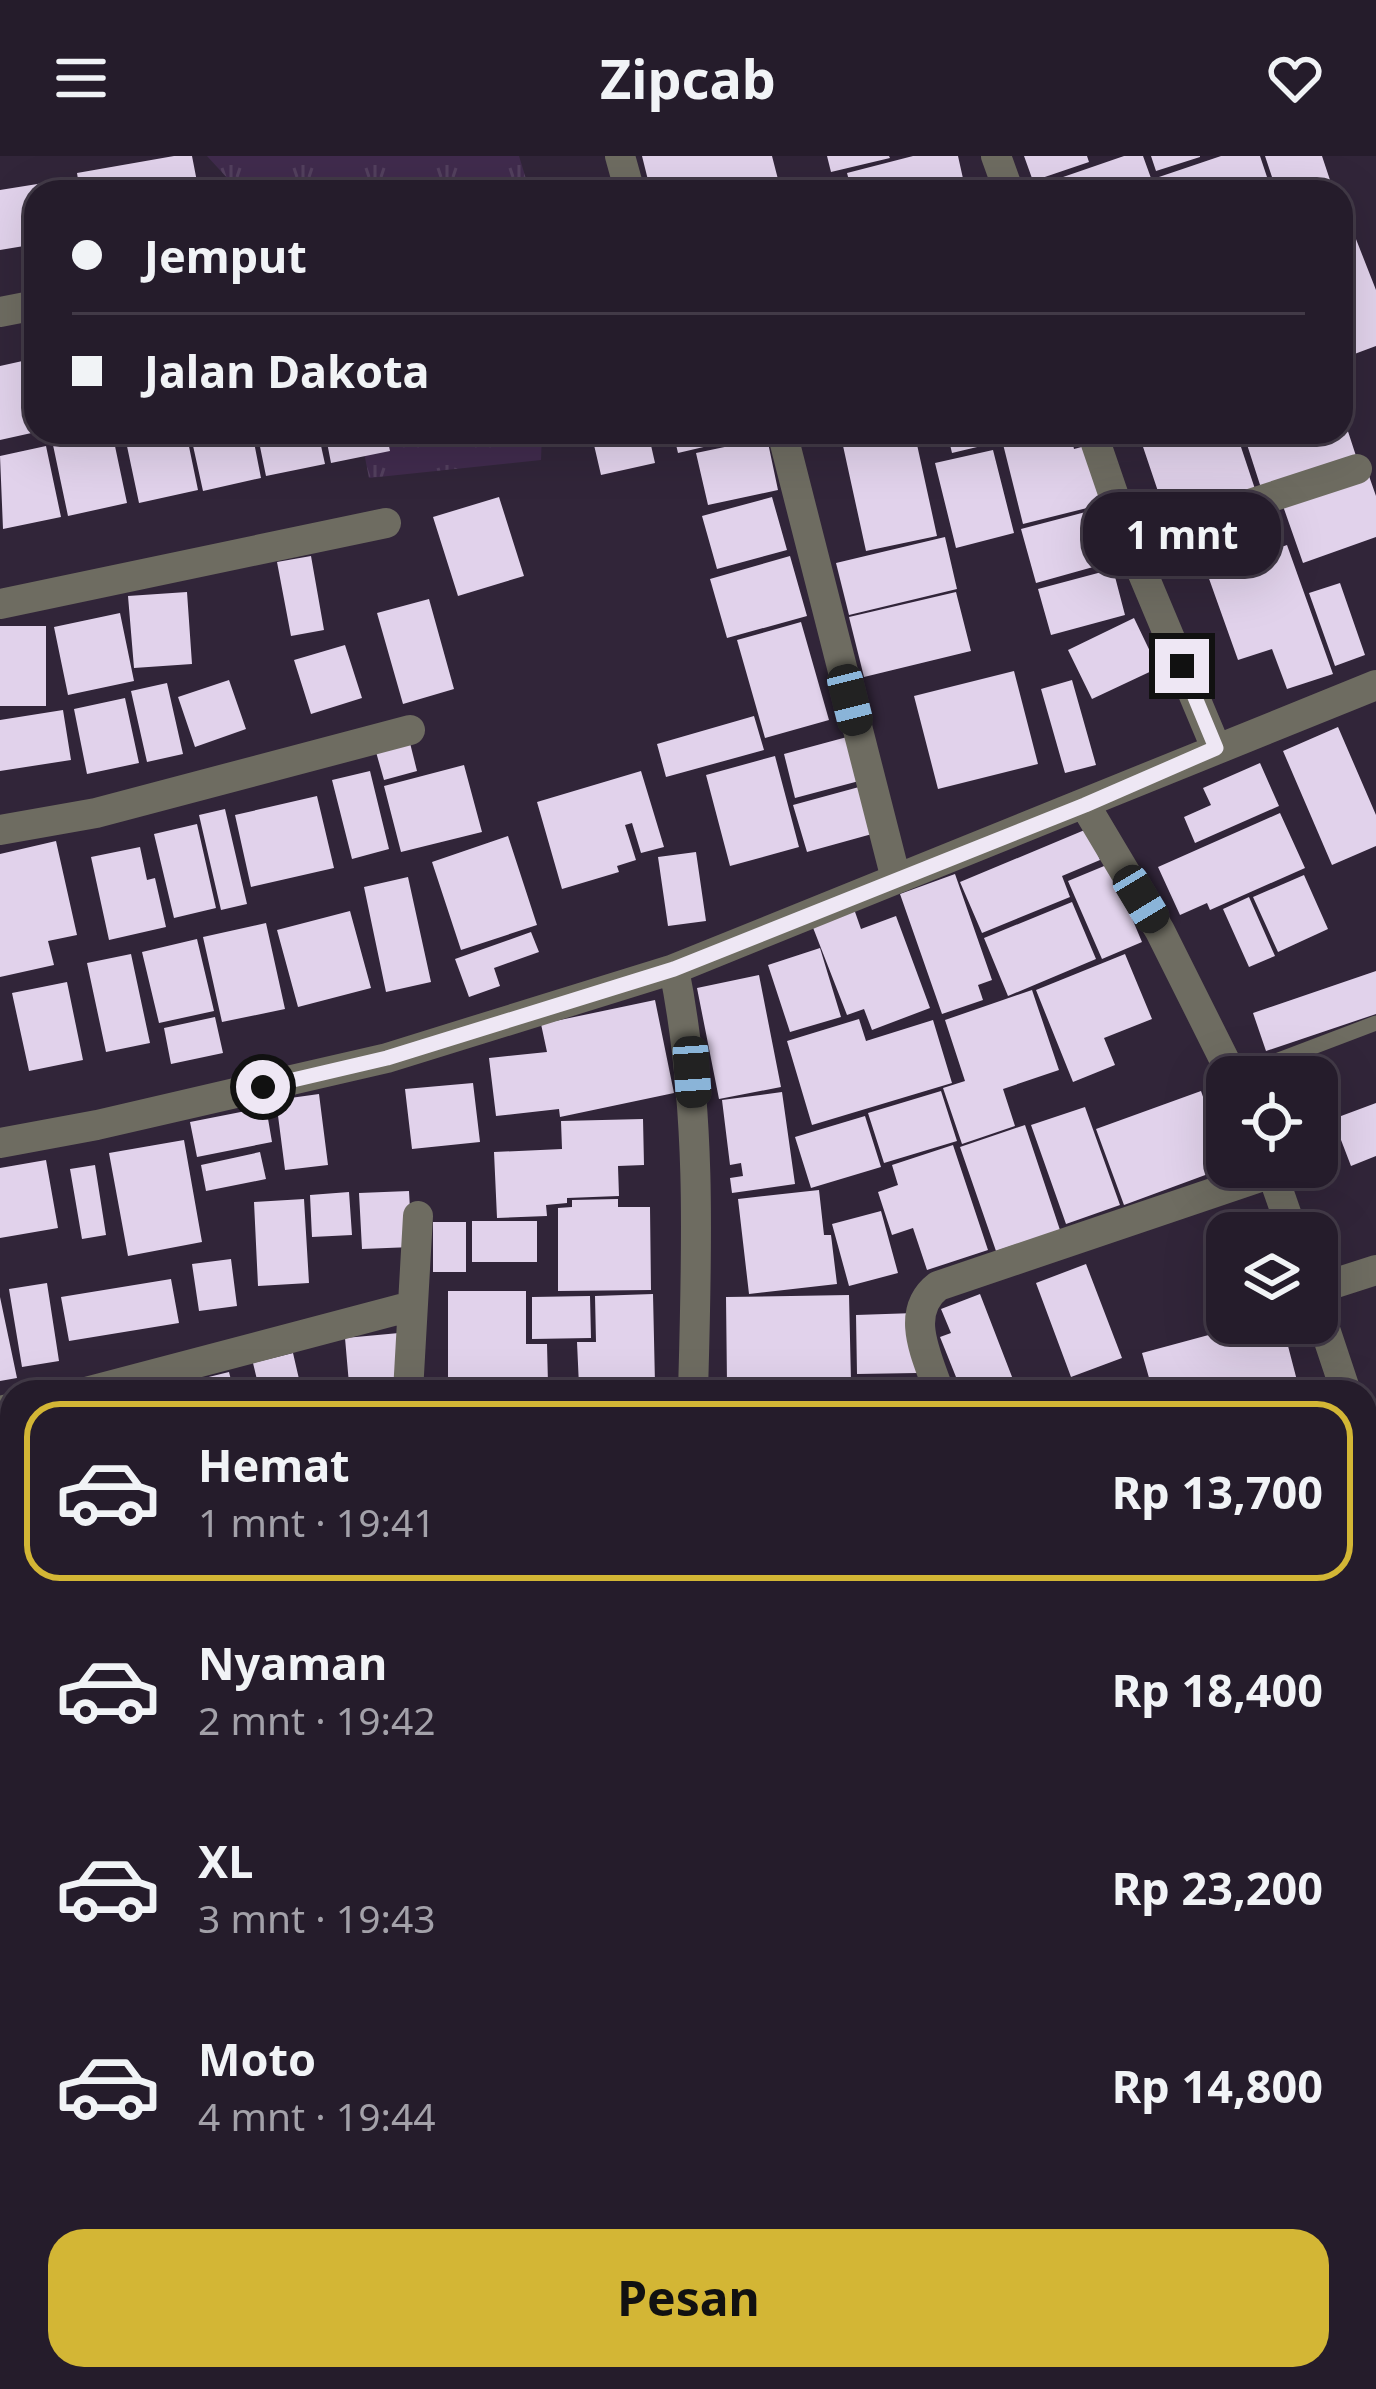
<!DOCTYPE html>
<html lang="id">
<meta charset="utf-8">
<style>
:root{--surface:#251c2b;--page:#2d2533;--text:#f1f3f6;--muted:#a3a1a9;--line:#423a47;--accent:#d3b635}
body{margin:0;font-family:"Noto Sans",sans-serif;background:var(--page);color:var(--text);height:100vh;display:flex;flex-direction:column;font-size:45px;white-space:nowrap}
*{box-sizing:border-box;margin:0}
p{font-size:39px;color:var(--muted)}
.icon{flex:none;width:66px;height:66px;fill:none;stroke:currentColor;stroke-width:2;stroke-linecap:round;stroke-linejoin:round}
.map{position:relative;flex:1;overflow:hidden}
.side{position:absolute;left:0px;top:1224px;width:1377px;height:1011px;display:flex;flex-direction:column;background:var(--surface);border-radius:36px 36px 0 0;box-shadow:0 12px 48px #0002,0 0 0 3px var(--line)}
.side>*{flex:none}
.guide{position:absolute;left:24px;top:24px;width:1329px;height:264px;border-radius:36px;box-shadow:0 12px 48px #0002,0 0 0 3px var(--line);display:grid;align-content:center;height:264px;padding:0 48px;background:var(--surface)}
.controls{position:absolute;left:1206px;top:900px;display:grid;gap:24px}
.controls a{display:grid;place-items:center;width:132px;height:132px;border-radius:24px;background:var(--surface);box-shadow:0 12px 48px #0002,0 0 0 3px var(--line);font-size:60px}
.end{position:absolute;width:54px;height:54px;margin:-27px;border:15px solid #eee7f4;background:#111;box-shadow:0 0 0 6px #111}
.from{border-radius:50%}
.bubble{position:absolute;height:84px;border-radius:36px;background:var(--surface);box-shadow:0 12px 48px #0002,0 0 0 3px var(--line);font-size:39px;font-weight:700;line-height:84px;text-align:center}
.car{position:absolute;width:36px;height:72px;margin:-36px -18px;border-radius:15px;box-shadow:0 0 9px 3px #0007;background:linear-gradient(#222 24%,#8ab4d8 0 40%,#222 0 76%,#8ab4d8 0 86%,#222 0)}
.guide b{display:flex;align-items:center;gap:42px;height:114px;font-size:45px}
.guide b+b{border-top:3px solid var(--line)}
.guide i{width:30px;height:30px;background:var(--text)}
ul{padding:21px 0 0;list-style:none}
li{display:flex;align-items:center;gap:36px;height:180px;margin:0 24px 18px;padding:0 24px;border:6px solid transparent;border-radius:36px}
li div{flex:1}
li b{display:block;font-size:45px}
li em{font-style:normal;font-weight:700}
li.active{border-color:var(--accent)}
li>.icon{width:108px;height:108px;stroke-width:1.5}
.button{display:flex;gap:24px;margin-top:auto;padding:24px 48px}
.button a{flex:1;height:138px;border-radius:36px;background:var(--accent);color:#111;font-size:48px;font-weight:700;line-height:138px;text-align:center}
header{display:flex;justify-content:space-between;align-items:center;height:156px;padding:0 48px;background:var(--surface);font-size:54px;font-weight:700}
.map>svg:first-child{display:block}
</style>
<header><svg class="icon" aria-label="menu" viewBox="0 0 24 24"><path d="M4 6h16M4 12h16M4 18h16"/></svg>Zipcab<svg class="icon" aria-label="heart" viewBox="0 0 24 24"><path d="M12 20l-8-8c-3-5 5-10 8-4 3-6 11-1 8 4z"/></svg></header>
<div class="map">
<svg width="1376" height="2233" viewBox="0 0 1376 2233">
<defs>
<pattern id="grass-tufts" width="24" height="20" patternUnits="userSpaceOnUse" patternTransform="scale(3)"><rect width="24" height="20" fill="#402b4d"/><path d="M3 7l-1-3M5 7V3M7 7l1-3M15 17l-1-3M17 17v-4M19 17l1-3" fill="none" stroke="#53405e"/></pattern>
</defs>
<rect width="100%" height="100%" fill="#312539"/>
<path fill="url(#grass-tufts)" d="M207 0H519L530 36H240Z
M360 276H542L541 304 369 322Z"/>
<path fill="#e1d2eb" d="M174 0H192L199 36H80L77 17Z
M642 0H772L780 31 762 36H651Z
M827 0H889L890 2 831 16Z
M913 0H958L966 36H852L847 17Z
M1024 0H1087L1089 6 1033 25Z
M1124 0H1143L1156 36H1039L1037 30Z
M1151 0H1200V1L1156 15Z
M1221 0H1260L1272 36H1160L1156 22Z
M1265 0H1322L1331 27 1303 36H1277Z
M56 25 58 36H36V88L0 94V34Z
M833 27 835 36H803L802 34Z
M1354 78 1376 134V190L1341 203V83Z
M36 202V276L0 284V210Z
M1342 257 1357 303 1262 335 1243 276H1341Z
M112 276 127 347 68 360 53 289Z
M124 276H186L198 334 139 347Z
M190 276H252L261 322 203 335Z
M257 276H318L325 308 266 320Z
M325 276H386L390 295 331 307Z
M591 276H648L655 307 601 319Z
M673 276H759V278L678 297Z
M840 276H926L928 282 916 284 937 380 866 395Z
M947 276H1032V278L952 297Z
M1051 276H1070L1074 293 1093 288 1107 347 1023 368 1003 288Z
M1138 276H1236L1255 333 1167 362Z
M767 282 778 334 708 349 696 297Z
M46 290 61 361 3 373 0 300Z
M993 294 1014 377 956 392 935 307Z
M1369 320 1376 340V381L1303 407 1283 350Z
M499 341 524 420 458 440 433 361Z
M772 341 787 394 717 413 702 360Z
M1097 353 1111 406 1036 427 1021 373Z
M1235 364 1246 398 1177 421 1166 387Z
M945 381 957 433 849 459 836 407Z
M1287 389 1333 518 1287 533 1272 493 1238 504 1207 417Z
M311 400 324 474 291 480 277 406Z
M790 400 807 460 727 482 710 423Z
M1113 413 1125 459 1051 479 1038 433Z
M1340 427 1365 499 1335 510 1309 437Z
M187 436 192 508 134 512 128 440Z
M956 436 971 495 864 521 849 461Z
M429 443 454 533 403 548 377 457Z
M120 457 134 525 68 539 54 471Z
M1134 462 1158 512 1092 543 1068 494Z
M801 466 829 564 765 582 737 484Z
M0 470H46V550H0Z
M345 489 362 542 311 558 294 504Z
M1014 515 1038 608 938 633 914 540Z
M229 524 246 573 195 591 178 541Z
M1072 524 1096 609 1065 617 1041 533Z
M167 527 183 598 147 606 131 535Z
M125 542 139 607 87 618 74 553Z
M63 554 71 604 0 615V564Z
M754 560 764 594 666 621 657 588Z
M1338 571 1376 659V690L1332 709 1283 595Z
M847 581 859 625 795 642 784 598Z
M410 587 417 615 384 624 376 596Z
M775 600 799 691 730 710 706 619Z
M1260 607 1279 650 1195 687 1184 661 1211 649 1203 632Z
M464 609 482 676 401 696 384 630Z
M370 615 389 693 352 703 332 624Z
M641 615 664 691 641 697 632 667 625 669 636 704 617 710 619 716 562 733 537 646Z
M859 631 872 678 807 696 793 649Z
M317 640 334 712 251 731 235 659Z
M225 653 247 748 221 754 199 659Z
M1280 657 1305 712 1210 754 1207 747 1180 759 1158 711Z
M197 668 216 752 174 762 154 678Z
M1087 673 1100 704 1062 720 1070 741 982 777 960 726Z
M508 680 537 769 461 794 432 706Z
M56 685 77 779 48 785 54 809 0 821V698Z
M140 691 147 724 155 722 166 771 109 784 91 701Z
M696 696 706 765 668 770 658 701Z
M1109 708 1142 786 1102 803 1068 725Z
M955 718 992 824 978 829 983 844 942 858 900 738Z
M1304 719 1328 773 1278 796 1253 741Z
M408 721 431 826 386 836 364 731Z
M1249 741 1275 800 1249 811 1223 753Z
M1072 746 1096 803 1008 840 984 782Z
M854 753 861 773 896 760 930 852 872 874 864 853 847 859 812 769Z
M350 755 371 832 298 851 277 774Z
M266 767 285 853 222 866 203 781Z
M531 776 539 796 494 812 500 830 469 841 455 803Z
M197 783 214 855 159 867 142 796Z
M820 792 841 861 790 876 768 809Z
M131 798 150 887 106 896 87 807Z
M1125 798 1152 863 1104 882 1115 909 1073 926 1036 834Z
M1376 815V858L1266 895 1253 857Z
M759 819 781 931 719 943 697 832Z
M67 826 83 904 29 915 12 837Z
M1032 834 1059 914 1003 933 1015 970 962 988 943 932 965 925 945 864Z
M655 844 674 937 560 961 559 953 496 960 489 902 547 896 541 868Z
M215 861 223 897 171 908 164 872Z
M859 863 866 885 933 864 952 927 812 969 787 885Z
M473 927 480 986 412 993 405 933Z
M1317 931 1326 957 1317 960Z
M941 935 957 985 884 1007 868 957Z
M1201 935 1227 1011 1124 1049 1096 973Z
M782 936 795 1028 732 1037 730 1022 743 1020 741 1007 730 1009 722 944Z
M319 938 328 1009 285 1014 276 944Z
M1376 947V1000L1351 1010 1333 963Z
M266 951 272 986 197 1001 190 966Z
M1085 951 1120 1049 1066 1068 1031 969Z
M865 960 881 1011 811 1032 795 981Z
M643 963 644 1009 618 1010 619 1040 567 1042V1047L546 1049 547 1060 497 1062 494 996 562 993 561 965Z
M1025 969 1060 1074 996 1095 960 991Z
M184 984 202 1086 128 1100 109 997Z
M953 989 988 1094 927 1114 913 1072 892 1079 878 1036 898 1029 892 1009Z
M260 996 266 1023 206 1035 201 1009Z
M46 1004 58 1072 0 1082V1012Z
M95 1009 106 1079 82 1083 70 1013Z
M819 1034 824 1079H831L837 1128 749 1138 738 1043Z
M409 1035 412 1091 362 1093 359 1037Z
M349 1036 352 1079 312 1081 310 1039Z
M304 1043 309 1127 258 1130 254 1046Z
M618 1043V1051H650L651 1134 558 1135V1052L572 1051V1044Z
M881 1055 898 1117 849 1130 832 1068Z
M472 1065H537V1106H472Z
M433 1066H466V1116H433Z
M231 1103 237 1150 199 1155 192 1108Z
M1086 1108 1122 1202 1071 1221 1036 1127Z
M171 1123 179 1167 69 1185 61 1141Z
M47 1127 59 1205 22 1211 9 1133Z
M448 1135H526V1188H547L548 1228H448Z
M653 1138 655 1228 579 1230 577 1186H596L595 1140Z
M980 1138 1014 1226 988 1236H962L940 1181 951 1177 941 1153Z
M849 1139 851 1226 727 1228 726 1141Z
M590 1140 591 1182 532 1183V1141Z
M0 1141 17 1222 0 1225Z
M915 1157 917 1217 857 1218 856 1159Z
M1253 1167H1282L1300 1236H1153L1142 1197Z
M399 1177 402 1224 349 1228 345 1182Z
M293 1197 302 1236H260L253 1207Z
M229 1216 234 1236H132L175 1224 176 1229Z
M930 1222 933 1236H860L859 1232Z
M857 1230V1236H758V1232Z
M0 1287 12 1329 0 1333Z
M12 1353V1416L9 1417 1 1354Z
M1366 1387 1376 1421V1494L1365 1497Z
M12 1513V1576L0 1578V1515Z
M1366 1549 1376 1588 1365 1591V1550Z
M1365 1594 1376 1627V1635L1365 1638Z
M12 1595V1698L1 1699 0 1597Z
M1376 1670V1768L1365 1771V1673Z
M12 1747V1828L0 1830V1750Z
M1376 1792V1856H1373L1366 1793Z
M12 1869V1947L6 1949 0 1924V1872Z
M1376 2019V2080L1365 2066V2027Z
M1365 2102 1376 2119V2168L1365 2175Z
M12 2201V2223L54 2224 25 2233H0V2205Z
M162 2223H233L237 2233H137Z
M258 2223H342L319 2233H263Z
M413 2223H510V2233H413Z
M829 2223V2233H724V2225Z
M857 2223H910V2233H857Z
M1130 2223H1212L1215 2233H1105L1104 2229Z"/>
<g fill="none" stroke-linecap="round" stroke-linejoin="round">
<path stroke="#6e6c61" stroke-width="15" d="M1234 921 1376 867"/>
<path stroke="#6e6c61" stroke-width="30" d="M620 0 630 36
M996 0 1009 36
M0 156 36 149
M782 276 896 723
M1092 276 1130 387 1216 592
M1130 387 1357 313
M0 448 386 367
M1085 649 1160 775 1233 921
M0 674 96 657 410 574
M674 813C702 953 697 1094 693 1236
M0 987 97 969 387 902 674 813 1376 529
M1270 1011 1293 1077
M1317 1133 1376 1114
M1317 1149 1346 1236
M86 1236 412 1150
M408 1236 418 1060
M939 1236C928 1202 903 1157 938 1130L1272 1017
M0 1255 12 1252
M1365 1312 1376 1359
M0 1477 12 1475
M1365 1647 1376 1644
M0 1736 12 1733
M0 1990 12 1987
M0 2010 12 2050
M87 2233 124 2223
M375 2233V2223
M669 2233V2223
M948 2233 949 2223
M1367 2233 1376 2224"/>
</g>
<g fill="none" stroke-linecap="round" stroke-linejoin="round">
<path stroke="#eee7f4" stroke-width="15" d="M263 931 387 902 674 813 1085 649 1216 592 1182 510"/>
</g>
</svg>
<div class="controls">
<a><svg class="icon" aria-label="locate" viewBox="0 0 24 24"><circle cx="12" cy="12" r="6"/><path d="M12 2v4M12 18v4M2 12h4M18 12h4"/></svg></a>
<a><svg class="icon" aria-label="layers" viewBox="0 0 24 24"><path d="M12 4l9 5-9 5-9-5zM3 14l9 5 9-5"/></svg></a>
</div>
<i class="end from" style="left:263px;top:931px"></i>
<i class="end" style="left:1182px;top:510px"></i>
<div class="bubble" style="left:1083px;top:336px;width:198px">1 mnt</div>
<i class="car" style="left:850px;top:544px;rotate:166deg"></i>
<i class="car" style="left:1141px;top:743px;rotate:149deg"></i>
<i class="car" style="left:692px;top:916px;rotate:176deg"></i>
<div class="guide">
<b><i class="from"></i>Jemput</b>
<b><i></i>Jalan Dakota</b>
</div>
<section class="side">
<ul>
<li class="active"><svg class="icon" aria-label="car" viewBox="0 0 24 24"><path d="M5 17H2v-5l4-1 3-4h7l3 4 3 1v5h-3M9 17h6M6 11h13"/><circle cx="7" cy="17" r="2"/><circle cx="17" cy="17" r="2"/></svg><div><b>Hemat</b><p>1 mnt · 19:41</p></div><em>Rp 13,700</em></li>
<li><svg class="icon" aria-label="car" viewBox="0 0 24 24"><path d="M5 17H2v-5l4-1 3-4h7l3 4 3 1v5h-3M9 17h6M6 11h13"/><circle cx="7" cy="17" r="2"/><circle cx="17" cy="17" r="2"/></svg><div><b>Nyaman</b><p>2 mnt · 19:42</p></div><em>Rp 18,400</em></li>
<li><svg class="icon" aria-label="car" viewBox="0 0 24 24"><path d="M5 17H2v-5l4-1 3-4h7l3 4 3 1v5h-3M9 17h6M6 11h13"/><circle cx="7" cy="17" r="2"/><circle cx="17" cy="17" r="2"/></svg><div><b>XL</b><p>3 mnt · 19:43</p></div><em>Rp 23,200</em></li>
<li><svg class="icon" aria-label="car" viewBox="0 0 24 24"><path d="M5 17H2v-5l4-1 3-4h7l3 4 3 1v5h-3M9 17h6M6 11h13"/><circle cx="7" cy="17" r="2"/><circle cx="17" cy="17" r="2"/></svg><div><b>Moto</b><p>4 mnt · 19:44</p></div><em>Rp 14,800</em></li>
</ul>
<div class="button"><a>Pesan</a></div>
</section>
</div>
